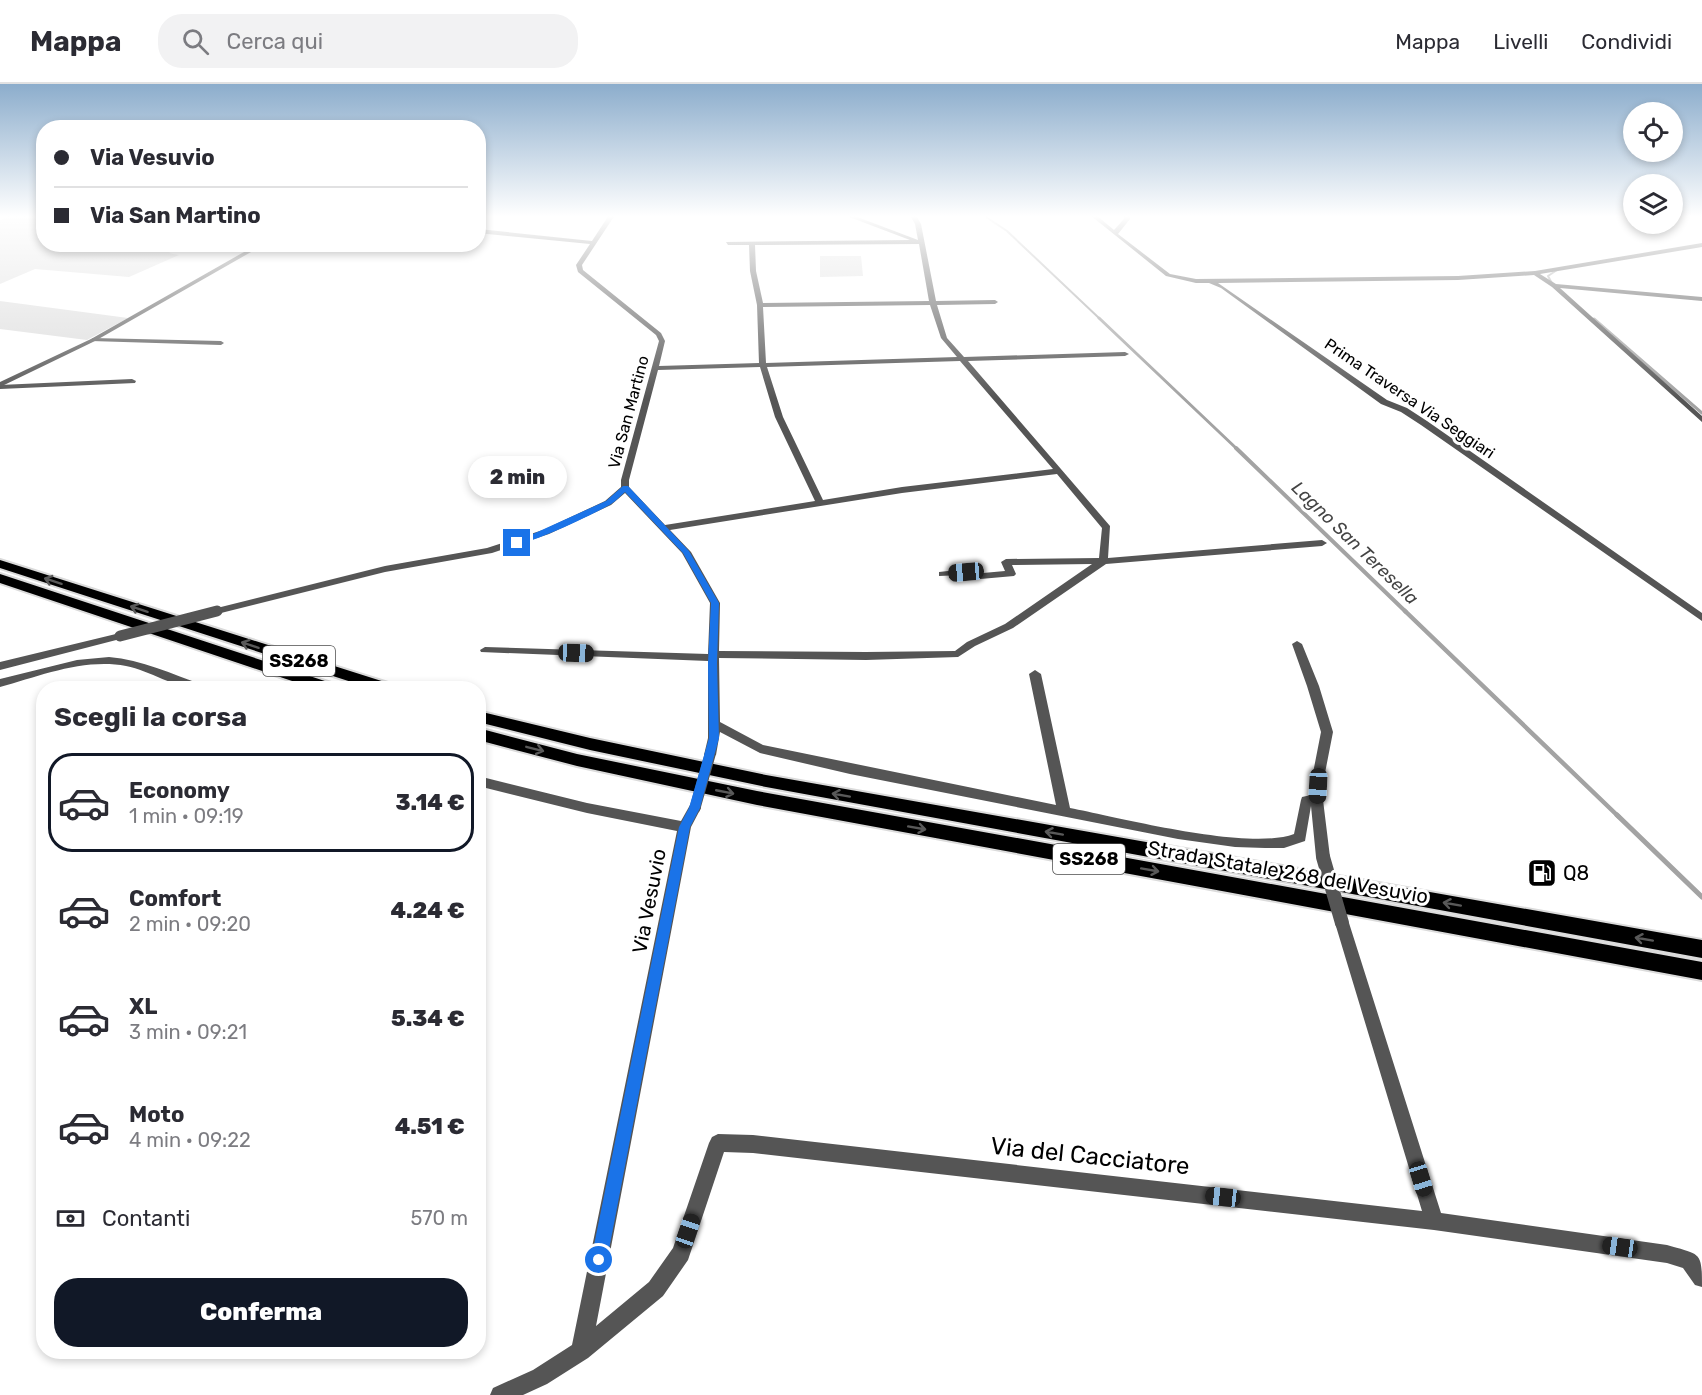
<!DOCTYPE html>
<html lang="it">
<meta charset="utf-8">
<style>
:root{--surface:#fff;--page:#f2f2f3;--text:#2b2b33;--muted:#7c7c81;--line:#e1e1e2;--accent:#111827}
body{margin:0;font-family:Rubik,sans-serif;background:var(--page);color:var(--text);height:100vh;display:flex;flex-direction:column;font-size:22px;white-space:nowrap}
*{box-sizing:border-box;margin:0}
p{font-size:20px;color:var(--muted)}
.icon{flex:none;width:33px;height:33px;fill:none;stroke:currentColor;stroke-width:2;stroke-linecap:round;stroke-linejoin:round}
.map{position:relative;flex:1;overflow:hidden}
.sheet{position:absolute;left:36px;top:597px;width:450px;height:678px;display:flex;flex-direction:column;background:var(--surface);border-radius:24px;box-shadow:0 3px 9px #0003}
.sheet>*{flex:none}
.hud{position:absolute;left:36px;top:36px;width:450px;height:132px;border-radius:24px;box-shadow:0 3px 9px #0003;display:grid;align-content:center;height:132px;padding:0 18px;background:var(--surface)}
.controls{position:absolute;left:1623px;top:18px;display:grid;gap:12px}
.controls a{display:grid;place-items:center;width:60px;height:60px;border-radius:50%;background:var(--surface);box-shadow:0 3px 9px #0003;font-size:30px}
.end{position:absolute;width:27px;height:27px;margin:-14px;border:8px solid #1a73e8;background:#fff;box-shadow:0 0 0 3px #fff}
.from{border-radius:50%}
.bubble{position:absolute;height:42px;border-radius:21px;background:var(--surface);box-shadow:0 3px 9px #0003;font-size:20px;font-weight:800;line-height:42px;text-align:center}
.car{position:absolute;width:18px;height:36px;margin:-18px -9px;border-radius:8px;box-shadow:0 0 4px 2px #0007;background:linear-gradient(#222 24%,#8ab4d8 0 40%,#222 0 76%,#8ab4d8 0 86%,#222 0)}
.hud b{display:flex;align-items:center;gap:21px;height:57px;font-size:22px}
.hud b+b{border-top:2px solid var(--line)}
.hud i{width:15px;height:15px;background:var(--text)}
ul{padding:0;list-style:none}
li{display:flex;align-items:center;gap:18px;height:99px;margin:0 12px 9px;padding:0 6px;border:3px solid transparent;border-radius:24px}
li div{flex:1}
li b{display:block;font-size:22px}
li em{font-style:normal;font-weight:800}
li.active{border-color:var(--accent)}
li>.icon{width:54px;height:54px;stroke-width:1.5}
h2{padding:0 18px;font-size:27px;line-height:72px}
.pay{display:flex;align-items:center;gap:15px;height:66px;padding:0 18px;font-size:22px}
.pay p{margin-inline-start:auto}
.cta{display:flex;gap:12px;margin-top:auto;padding:12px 18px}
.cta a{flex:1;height:69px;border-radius:24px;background:var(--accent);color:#fff;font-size:24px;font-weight:800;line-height:69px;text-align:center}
header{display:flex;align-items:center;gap:36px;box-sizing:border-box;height:84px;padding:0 30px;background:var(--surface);border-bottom:2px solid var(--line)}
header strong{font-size:28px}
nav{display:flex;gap:33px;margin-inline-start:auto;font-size:21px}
.search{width:420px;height:54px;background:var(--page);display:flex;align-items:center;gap:15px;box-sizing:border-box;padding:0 21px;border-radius:24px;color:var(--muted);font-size:22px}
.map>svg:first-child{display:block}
</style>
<header>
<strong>Mappa</strong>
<div class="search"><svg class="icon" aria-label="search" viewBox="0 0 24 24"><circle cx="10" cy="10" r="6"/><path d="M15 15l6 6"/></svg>Cerca qui</div>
<nav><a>Mappa</a><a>Livelli</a><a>Condividi</a></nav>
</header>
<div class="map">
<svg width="1702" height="1311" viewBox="0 0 1702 1311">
<rect width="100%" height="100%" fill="#fff"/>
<path fill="#dcdcdc" d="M13 131H43L44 160 201 161C190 166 181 164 168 169L179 171 129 193 35 185 0 200V136Z
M820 172H861L863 192 820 193Z
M0 217 128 234 87 256 0 245Z"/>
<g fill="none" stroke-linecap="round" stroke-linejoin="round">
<path stroke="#a3a3a3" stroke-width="2" d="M983 131 1007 147 1100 235
M1553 201 1548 192 1557 186"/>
<path stroke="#a3a3a3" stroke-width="3" d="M1099 234 1237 365
M1594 235 1702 329"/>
<path stroke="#a3a3a3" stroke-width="4" d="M1236 364 1406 528"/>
<path stroke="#a3a3a3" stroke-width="4.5" d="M1405 527 1619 733"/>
<path stroke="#a3a3a3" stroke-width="5" d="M1617 731 1702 813"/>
<g stroke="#dbdbdb" stroke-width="4">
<path id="trunk" d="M0 476 391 600 393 604H370L0 484Z
M0 490 334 600 336 604H313L0 499Z
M478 627 590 654 766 691 1702 856V874L766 703 590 666 478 638Z
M478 644 577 670 757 707 1702 878V896L757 721 577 682 478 656Z"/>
</g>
<path fill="#555" fill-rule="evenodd" d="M609 131H615L582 181 583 186 661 249 665 257 659 282 759 279 757 221 750 187 749 161H728L726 158 910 156 844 131H852L918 156 915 140 910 131H916L921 140 936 217 995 216 998 218 995 220 937 221 947 254 964 273 1125 268 1129 270 1125 272 968 277 1110 442 1108 474 1322 456 1327 459 1322 462 1106 480 1013 544 975 562 958 573 866 576 719 574 720 638 763 661 1056 721 1029 590 1035 586 1041 590 1070 724C1121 734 1249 767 1294 750L1301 716 1302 713 1311 711 1313 689 1321 648 1307 602 1292 560 1297 557 1302 560 1319 602 1333 648 1325 689 1323 716 1330 773 1328 777 1323 778 1318 777 1316 773 1311 722 1305 757 1284 764H1265L1235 763 1178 755 850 690 760 669 720 648 716 671 710 675 704 671 708 654V577L481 568 480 566 485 563 708 570 710 519 682 469 625 409 611 421 549 450 492 469 385 488 217 530 213 529 212 527 213 525 385 482 487 464 543 446 605 417 621 403V396L659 257 656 251 578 188 576 181 590 160 478 149V145L592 157ZM919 160 929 217 763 219 756 187 755 161ZM930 221 941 254 957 273 766 279 763 223ZM960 277 1053 385 902 403 823 416 783 333 767 283ZM760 283 775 333 815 417 665 441 629 403V396L658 286ZM1057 390 1102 444 1099 474 1006 475 1001 478 1005 487 972 490 966 485 939 488V492L963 491 969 496 1014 492 1016 490 1012 481 1092 480 1005 540 967 558 955 567 866 568 719 567 720 519 691 468 670 446 902 409Z
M1090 131H1096L1114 146 1124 135 1123 131H1129L1130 135 1118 150 1170 190 1196 195 1458 192 1535 187 1702 159V163L1540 190 1556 200 1702 213V217L1560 204 1702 332V338L1552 203 1534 191 1458 196 1218 199 1387 316 1407 324 1427 337 1702 529V537L1421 341 1401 328 1381 320 1221 204 1209 199H1196L1166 192Z
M93 254 221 257 224 259 221 261 91 257 90 256Z
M132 295 136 297 135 299 0 305V301Z
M120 549 124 550 125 552 124 554 0 586V578Z
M109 573C142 576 172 590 203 601L205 604C178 607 152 587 126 582 84 574 40 592 0 603V595L77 576Z
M478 692 587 719 681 737 690 721H700L701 724 691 743 596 1242 649 1198 673 1164 709 1059 712 1053 718 1050 753 1051 1422 1127 1335 839 1337 835 1342 833 1347 835 1349 839 1441 1129 1667 1161C1701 1171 1702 1167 1702 1203L1695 1201 1683 1184 1667 1179 1434 1146 753 1069 724 1068 688 1176 663 1212 588 1274 547 1300 523 1311H490L493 1304 533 1286 572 1261 677 747 587 729 478 702Z"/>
<path fill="#555" fill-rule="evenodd" d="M258 160H265L95 257 0 303V298L91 255Z"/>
<path fill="#222" fill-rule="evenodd" d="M1698 131H1702V133L1699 132Z"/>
<use href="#trunk" fill="#000" fill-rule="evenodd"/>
<path stroke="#555" stroke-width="9" d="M213 528 217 527"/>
<path stroke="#555" stroke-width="11" d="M120 552 217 527
M695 724 710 671"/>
<path stroke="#555" stroke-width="14" d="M1323 773 1342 839"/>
</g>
<defs><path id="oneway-shaft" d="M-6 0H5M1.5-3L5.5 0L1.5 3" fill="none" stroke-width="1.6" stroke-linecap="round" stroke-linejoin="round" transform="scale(1.5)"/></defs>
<g stroke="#595959">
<use href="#oneway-shaft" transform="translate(53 497) rotate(-162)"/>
<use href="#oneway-shaft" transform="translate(139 525) rotate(-162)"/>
<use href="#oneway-shaft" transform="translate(250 561) rotate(-162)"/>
<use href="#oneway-shaft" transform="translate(535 665) rotate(14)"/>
<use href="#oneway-shaft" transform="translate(725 708) rotate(11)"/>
<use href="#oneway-shaft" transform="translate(841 711) rotate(-170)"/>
<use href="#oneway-shaft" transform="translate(917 744) rotate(10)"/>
<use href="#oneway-shaft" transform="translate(1054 749) rotate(-170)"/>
<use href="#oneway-shaft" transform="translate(1150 786) rotate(10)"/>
<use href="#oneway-shaft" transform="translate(1452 820) rotate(-170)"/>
<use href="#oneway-shaft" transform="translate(1644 855) rotate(-170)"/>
</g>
<linearGradient id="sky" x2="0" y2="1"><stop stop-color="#8cadcc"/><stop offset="0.42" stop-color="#fff"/><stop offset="1" stop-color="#fff" stop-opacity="0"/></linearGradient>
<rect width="1702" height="315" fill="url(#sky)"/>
<path fill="#1a73e8" d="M623 402H628L689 467 719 519 717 579 719 654 700 724 690 743 607 1176 604 1182 599 1184 594 1182 591 1176 679 743 689 724 709 654 708 579 711 519 683 469 625 408C620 412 616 417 611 420 598 428 522 465 513 459L606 417Z"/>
<defs>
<g id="fuel-square" transform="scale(1.5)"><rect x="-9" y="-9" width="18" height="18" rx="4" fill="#000" stroke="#fff"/><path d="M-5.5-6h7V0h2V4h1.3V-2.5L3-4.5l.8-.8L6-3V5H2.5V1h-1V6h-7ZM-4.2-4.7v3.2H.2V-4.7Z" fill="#fff"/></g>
</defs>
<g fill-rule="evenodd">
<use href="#fuel-square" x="1542" y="789"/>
</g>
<g text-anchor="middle" stroke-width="6" stroke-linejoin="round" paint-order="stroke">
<g font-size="16" fill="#000" stroke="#fff">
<text transform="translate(1410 314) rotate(34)" y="6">Prima Traversa Via Seggiari</text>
<text transform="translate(628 328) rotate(-75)" y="6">Via San Martino</text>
</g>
<g font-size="18" font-style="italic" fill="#444" stroke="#fff">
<text transform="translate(1355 459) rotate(44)" y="6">Lagno San Teresella</text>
</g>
<g fill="#fff" stroke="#4c4c4c" stroke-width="1.5">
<rect x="263" y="562" width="72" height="30" rx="4.5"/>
<rect x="1053" y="760" width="72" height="30" rx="4.5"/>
</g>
<g font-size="18" font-weight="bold" fill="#000">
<text x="299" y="583">SS268</text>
<text x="1089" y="781">SS268</text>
</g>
<g font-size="20" fill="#000" stroke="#fff">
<text transform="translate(1288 788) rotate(10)" y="7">Strada Statale 268 del Vesuvio</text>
<text transform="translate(649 817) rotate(-79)" y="7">Via Vesuvio</text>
</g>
<g font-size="20" fill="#000" stroke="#fff" text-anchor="start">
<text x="1563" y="796">Q8</text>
</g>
<g font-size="24" fill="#000" stroke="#fff">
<text transform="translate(1090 1072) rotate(6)" y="8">Via del Cacciatore</text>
</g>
</g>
</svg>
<div class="controls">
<a><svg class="icon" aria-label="locate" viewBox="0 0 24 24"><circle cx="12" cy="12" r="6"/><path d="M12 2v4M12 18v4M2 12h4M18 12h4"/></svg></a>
<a><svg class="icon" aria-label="layers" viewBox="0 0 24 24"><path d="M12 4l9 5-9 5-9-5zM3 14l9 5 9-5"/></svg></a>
</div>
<i class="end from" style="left:599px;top:1176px"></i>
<i class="end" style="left:517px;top:459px"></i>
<div class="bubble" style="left:468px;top:372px;width:99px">2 min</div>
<i class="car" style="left:966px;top:488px;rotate:265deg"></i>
<i class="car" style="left:576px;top:569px;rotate:92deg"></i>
<i class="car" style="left:1318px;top:702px;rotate:183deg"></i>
<i class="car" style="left:1421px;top:1095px;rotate:163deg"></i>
<i class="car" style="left:1223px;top:1113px;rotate:276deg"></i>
<i class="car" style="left:688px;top:1147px;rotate:19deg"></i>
<i class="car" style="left:1620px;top:1163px;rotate:278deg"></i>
<div class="hud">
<b><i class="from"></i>Via Vesuvio</b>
<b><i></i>Via San Martino</b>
</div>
<section class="sheet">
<h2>Scegli la corsa</h2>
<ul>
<li class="active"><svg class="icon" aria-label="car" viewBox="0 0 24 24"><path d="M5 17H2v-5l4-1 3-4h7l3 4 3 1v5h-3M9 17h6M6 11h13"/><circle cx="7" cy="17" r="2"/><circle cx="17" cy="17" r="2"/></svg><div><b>Economy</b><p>1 min · 09:19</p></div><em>3.14 €</em></li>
<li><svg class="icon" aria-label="car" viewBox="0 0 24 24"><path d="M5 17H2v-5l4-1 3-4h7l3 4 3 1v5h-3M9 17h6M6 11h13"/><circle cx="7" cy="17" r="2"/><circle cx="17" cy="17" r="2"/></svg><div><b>Comfort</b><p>2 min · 09:20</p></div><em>4.24 €</em></li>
<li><svg class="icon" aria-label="car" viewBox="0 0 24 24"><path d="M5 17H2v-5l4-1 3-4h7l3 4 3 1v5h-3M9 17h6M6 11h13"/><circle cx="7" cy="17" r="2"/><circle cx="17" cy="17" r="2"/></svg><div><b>XL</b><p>3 min · 09:21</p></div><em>5.34 €</em></li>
<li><svg class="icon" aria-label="car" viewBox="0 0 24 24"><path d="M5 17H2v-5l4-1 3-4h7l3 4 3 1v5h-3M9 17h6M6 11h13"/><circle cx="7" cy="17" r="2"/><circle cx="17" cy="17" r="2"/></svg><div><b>Moto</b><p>4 min · 09:22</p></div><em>4.51 €</em></li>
</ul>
<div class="pay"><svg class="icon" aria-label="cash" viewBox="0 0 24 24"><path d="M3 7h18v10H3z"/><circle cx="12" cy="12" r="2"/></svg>Contanti<p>570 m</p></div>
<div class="cta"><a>Conferma</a></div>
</section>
</div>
